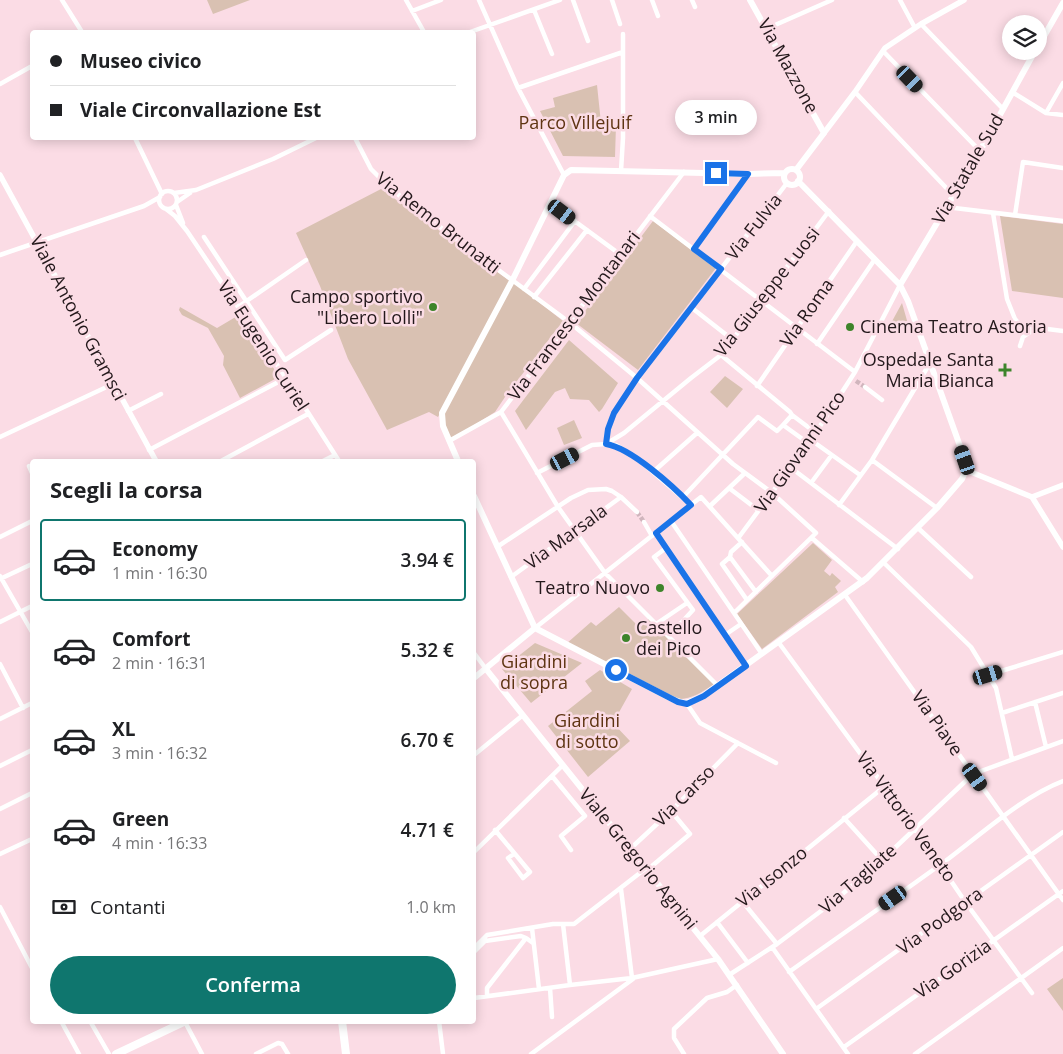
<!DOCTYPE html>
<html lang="it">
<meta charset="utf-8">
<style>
:root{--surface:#fff;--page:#f2f2f2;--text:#202124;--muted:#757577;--line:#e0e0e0;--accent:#0f766e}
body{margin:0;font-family:"Open Sans",sans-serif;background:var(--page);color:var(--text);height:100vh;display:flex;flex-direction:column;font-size:19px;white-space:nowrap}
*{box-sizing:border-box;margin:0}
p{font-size:16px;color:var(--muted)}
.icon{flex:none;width:28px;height:28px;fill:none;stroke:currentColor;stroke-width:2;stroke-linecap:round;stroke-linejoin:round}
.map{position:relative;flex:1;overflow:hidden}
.drawer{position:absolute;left:30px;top:459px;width:446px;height:565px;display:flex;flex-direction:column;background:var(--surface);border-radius:5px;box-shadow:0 2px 12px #0003}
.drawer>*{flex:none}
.guide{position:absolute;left:30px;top:30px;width:446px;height:110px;border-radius:5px;box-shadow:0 2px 12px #0003;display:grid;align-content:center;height:110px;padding:0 20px;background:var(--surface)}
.buttons{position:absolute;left:1002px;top:15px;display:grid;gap:10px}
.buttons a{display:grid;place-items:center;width:45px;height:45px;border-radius:50%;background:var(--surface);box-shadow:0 2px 12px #0003;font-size:25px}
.end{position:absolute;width:22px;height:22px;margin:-11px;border:6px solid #1a73e8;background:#fff;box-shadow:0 0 0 2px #fff}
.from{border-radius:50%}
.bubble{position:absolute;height:35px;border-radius:18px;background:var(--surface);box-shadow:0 2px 12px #0003;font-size:16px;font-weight:600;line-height:35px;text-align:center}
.car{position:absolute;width:15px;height:30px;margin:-15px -8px;border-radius:6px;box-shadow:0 0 4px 1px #0007;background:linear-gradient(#222 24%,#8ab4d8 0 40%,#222 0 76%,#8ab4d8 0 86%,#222 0)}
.guide b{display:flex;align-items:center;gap:18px;height:48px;font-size:19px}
.guide b+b{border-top:1px solid var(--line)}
.guide i{width:12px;height:12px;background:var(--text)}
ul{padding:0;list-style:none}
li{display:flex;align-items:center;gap:15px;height:82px;margin:0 10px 8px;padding:0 10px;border:2px solid transparent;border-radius:5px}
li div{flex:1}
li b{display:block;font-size:19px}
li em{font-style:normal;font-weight:600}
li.on{border-color:var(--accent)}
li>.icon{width:45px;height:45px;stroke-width:1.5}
h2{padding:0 20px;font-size:22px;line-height:60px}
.pay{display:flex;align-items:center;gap:12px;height:55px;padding:0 20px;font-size:19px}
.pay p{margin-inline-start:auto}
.action{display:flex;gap:10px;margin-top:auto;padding:10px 20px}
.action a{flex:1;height:58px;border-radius:30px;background:var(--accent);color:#fff;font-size:20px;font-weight:600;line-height:58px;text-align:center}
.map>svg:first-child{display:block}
</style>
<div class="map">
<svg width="1063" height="1054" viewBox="0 0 1063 1054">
<rect width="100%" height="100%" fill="#fbdce5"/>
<path fill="#d9c1b2" d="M207 0H250L213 14Z
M597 85 601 123 616 125 615 157 563 156 540 111 555 107 553 98Z
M381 189 510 281 438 417 429 412 387 430 348 359 320 286 296 233Z
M1000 216 1063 224V298L1012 291Z
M653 221 716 268 638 370 576 323Z
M512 281 563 321 507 394 495 412 449 441 442 413Z
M902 303 910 331 906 328 903 333 890 325Z
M180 307 217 328 239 315 276 372 277 376 275 379 240 398 223 365 224 356 208 328 182 315 179 310Z
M569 340 618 383 602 409 599 412 589 400 570 399 565 388 555 392 526 430 515 411Z
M725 376 743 389 727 408 710 392Z
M574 420 582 438 564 445 557 428Z
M813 543 832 560 824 571 830 576 832 573 841 581 835 587 838 592 762 649 737 614Z
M619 607 640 628 649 618 714 684C702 692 693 699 678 699L566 644 591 622 596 626Z
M535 643 582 663 531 703 502 669Z
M600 670 632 689 613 723 630 741 588 777 548 726 592 691 585 681Z
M1063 978V1011L1047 989Z"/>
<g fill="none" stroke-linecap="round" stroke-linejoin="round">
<path stroke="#d0b5bd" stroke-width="4.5" stroke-dasharray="4.5 2" stroke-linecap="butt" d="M856 381 865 387
M637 512 644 522"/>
<path stroke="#fff" stroke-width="4.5" d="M62 0 82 32
M406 0 424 32
M479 0 518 88 564 175
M573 0 588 41
M612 0 620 24
M652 0 658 16
M692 0 695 7
M900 0 915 28
M534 10 552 54
M412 11 441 0
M921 24 1003 109
M766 29 832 0
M470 32 560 0
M883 51 980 151
M0 84 32 66
M518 88 623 52
M855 92 953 195
M1012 92 1046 113 1063 115
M1046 113 1063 83
M135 138 162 194
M355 138 371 169 383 181 409 204 569 322 637 378 733 464 771 492 816 533 734 613
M621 171 623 138V34
M159 200a9 9 0 1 1 18 0a9 9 0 1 1-18 0Z
M174 193 196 190 273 159 316 138
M177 202 190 193
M550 203 621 255
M176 205 183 223
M946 207 1063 221
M166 209 175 216 187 231 286 378 339 461
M993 213 1007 299 1015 319 1020 325 1024 326 1063 331
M1015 215 1023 162 1063 168
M650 216 855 372
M204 237 285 360 331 330
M694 249 748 174
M0 255 144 206 160 197
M524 289 575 221
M534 297 587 230
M238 307 306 260
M692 308 733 340
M817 344 875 259
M1020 346 1023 337 1036 328
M721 355 790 412 792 415
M757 386 857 241
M865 387 882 400
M128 411 161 394
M501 412 558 507 605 573 718 686
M0 437 113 384
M811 440 860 475
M449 441 501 412 684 172
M808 443 783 425 792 415 816 433
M606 444 624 433 691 378 721 355 829 211
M606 444 608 429 614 413 637 378 787 183
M149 450 286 378
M872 460 937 508
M221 461 308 414
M323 461 335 455
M29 466 32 473
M790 467 898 549
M653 472 697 433
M537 473 592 445 606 444 616 445 639 460 691 505
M811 483 831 456
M729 488 758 510
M683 497 758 417 777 431 783 425
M839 505 872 460 930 363
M710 506 745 473
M671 521 762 654
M644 522 652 536
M918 528 971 577
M656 533 746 666
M0 537 32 521
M739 537 811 440 855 372 900 285
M812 538 863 582
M497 547 571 498 588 490 606 489 612 491 621 497 637 512
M666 548 654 557 693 610 682 622 667 634
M730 557 731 552 742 542
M884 563 971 647 996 688 1012 759
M0 576 32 632
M511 577 621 497
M0 579 32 564
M845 595 1063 900
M747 600 722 564 730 557 756 592
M0 622 32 606
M656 624 687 603
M535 628 701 497 772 576
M725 635 741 624
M779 643 915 828 966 903 1032 993
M474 653 486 669
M0 664 23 708
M988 675 1063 652
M1035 702 1046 747
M687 704 700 723 776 763
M1002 713 1063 693
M0 719 32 703
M474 755 523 715
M0 766 32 750
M552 776 585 816 561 836 571 850
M0 809 32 793
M844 818 882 860
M495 830 530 872 523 878 508 858 514 854
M630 849 671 811 738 743
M474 852 563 765
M0 854 32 839
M646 871 690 834 671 811
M621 889 632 978
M742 901 777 944
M0 907 32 968
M717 922 748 963
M532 928 539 989
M700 936 885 786
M772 947 848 1054
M474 948 487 935 553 924H574L645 869
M474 952 485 941 521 936 526 938
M789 972C841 935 893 899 944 862 979 836 1023 796 1063 781
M729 975 777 944 833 902 882 860 973 774 1063 741
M570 985 632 978 718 959
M550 988 552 1017
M487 996V988L526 938 533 943
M474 998 570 985 563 924
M816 1009 1063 832
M61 1021 79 1054
M90 1021 109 1054
M439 1021 443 1054
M185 1022 202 1054
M844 1047 1063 891
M256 1054 278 1043 282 1044 288 1054
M531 1054 633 979
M684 1054 674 1038V1029L707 998 727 992 737 985
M915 1054 1063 948"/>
<path stroke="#fff" stroke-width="5.5" d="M824 133 855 92 885 48 921 24 964 0
M0 175 156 461
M966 470 1032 497
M1032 497 1063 547
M1032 497 1063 485"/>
<path stroke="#fff" stroke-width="6" d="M750 0 824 133 796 170
M1039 45 1063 3
M784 177a8 8 0 1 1 16 0a8 8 0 1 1-16 0Z
M900 285 980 151 1035 51
M458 461 443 426 442 413 512 281 564 175 571 170 748 174 785 173
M474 496 535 628
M535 628 666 696C684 705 685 705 703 696L867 578 937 508 962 479 966 470 965 460 908 301 900 285 798 181
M486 669 718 959 783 1054
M474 678 535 628"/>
<path stroke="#fff" stroke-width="8" d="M342 1021 346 1054
M116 1054 186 1021"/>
</g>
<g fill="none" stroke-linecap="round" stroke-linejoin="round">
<path stroke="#1a73e8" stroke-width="6" d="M616 670 678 702 687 704 704 696 746 666 656 533 691 505C673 486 631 448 606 444L608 429 614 413 637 378 721 269 694 249 748 174 716 173"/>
</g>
<g fill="#3d842a" stroke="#fbdce5" stroke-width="2">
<circle cx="433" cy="307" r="5"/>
<circle cx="850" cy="327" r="5"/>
<path d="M1002.5 362.5h5v5h5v5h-5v5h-5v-5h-5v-5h5z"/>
<circle cx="660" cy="588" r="5"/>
<circle cx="626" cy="638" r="5"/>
</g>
<g text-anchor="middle" stroke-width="5" stroke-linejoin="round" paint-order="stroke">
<g font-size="18" fill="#23181b" stroke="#fbdce5">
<text transform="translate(788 66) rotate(61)" y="6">Via Mazzone</text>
<text transform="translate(968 169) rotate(-60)" y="6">Via Statale Sud</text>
<text transform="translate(438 223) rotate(38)" y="6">Via Remo Brunatti</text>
<text transform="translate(754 227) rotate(-52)" y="6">Via Fulvia</text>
<text transform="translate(767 292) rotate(-52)" y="6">Via Giuseppe Luosi</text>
<text transform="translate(807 313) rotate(-55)" y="6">Via Roma</text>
<text transform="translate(574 316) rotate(-53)" y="6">Via Francesco Montanari</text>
<text transform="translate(78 318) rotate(62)" y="6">Viale Antonio Gramsci</text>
<text transform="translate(263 346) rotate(57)" y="6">Via Eugenio Curiel</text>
<text transform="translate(800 452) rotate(-55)" y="6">Via Giovanni Pico</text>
<text transform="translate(566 537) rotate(-36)" y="6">Via Marsala</text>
<text transform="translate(937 723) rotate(55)" y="6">Via Piave</text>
<text transform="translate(684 796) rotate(-45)" y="6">Via Carso</text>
<text transform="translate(906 817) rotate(54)" y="6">Via Vittorio Veneto</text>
<text transform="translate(638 859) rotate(51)" y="6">Viale Gregorio Agnini</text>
<text transform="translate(772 877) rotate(-39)" y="6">Via Isonzo</text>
<text transform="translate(858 879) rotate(-41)" y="6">Via Tagliate</text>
<text transform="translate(940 921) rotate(-36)" y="6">Via Podgora</text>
<text transform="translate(953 969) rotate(-35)" y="6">Via Gorizia</text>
</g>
<g font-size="18" fill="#5e3412" stroke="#fbdce5">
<text x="575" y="129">Parco Villejuif</text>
<text x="534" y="668">Giardini<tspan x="534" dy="21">di sopra</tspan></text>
<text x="587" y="727">Giardini<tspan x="587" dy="21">di sotto</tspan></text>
</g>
<g font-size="18" fill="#23181b" stroke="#fbdce5" text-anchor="end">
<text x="423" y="303">Campo sportivo<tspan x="423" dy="21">"Libero Lolli"</tspan></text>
<text x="860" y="333" text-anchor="start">Cinema Teatro Astoria</text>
<text x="994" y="366">Ospedale Santa<tspan x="994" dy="21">Maria Bianca</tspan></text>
<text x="650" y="594">Teatro Nuovo</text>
<text x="636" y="634" text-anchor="start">Castello<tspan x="636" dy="21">dei Pico</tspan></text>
</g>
</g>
</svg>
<div class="buttons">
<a><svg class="icon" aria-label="layers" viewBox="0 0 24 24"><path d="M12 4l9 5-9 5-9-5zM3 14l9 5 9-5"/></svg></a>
</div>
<i class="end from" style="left:616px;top:670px"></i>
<i class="end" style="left:716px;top:173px"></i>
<div class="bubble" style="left:675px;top:100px;width:82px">3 min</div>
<i class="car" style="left:910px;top:79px;rotate:136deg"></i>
<i class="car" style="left:562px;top:212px;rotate:127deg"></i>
<i class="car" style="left:565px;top:459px;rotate:63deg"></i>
<i class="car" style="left:965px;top:460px;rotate:341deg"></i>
<i class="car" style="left:988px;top:675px;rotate:73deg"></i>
<i class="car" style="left:975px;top:777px;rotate:144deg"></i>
<i class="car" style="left:893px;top:898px;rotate:235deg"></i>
<div class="guide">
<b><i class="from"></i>Museo civico</b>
<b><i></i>Viale Circonvallazione Est</b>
</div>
<section class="drawer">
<h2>Scegli la corsa</h2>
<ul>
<li class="on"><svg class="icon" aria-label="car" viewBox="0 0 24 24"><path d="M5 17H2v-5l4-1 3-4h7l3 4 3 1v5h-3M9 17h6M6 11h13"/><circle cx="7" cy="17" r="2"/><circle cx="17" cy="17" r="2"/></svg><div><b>Economy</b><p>1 min · 16:30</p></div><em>3.94 €</em></li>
<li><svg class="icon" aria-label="car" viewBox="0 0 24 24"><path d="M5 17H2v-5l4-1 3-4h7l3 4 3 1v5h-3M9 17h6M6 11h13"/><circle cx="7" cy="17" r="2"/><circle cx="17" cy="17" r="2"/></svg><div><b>Comfort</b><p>2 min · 16:31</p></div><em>5.32 €</em></li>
<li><svg class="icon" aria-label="car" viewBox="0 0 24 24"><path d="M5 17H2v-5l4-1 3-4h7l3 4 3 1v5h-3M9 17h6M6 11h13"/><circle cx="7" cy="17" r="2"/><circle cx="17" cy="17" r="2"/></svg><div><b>XL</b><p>3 min · 16:32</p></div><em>6.70 €</em></li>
<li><svg class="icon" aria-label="car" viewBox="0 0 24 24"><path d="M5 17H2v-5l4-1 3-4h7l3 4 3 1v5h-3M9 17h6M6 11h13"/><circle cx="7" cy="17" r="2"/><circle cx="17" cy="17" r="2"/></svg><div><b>Green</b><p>4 min · 16:33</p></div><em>4.71 €</em></li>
</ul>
<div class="pay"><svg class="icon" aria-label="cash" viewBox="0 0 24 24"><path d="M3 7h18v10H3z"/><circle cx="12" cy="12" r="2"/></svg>Contanti<p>1.0 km</p></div>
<div class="action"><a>Conferma</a></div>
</section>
</div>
